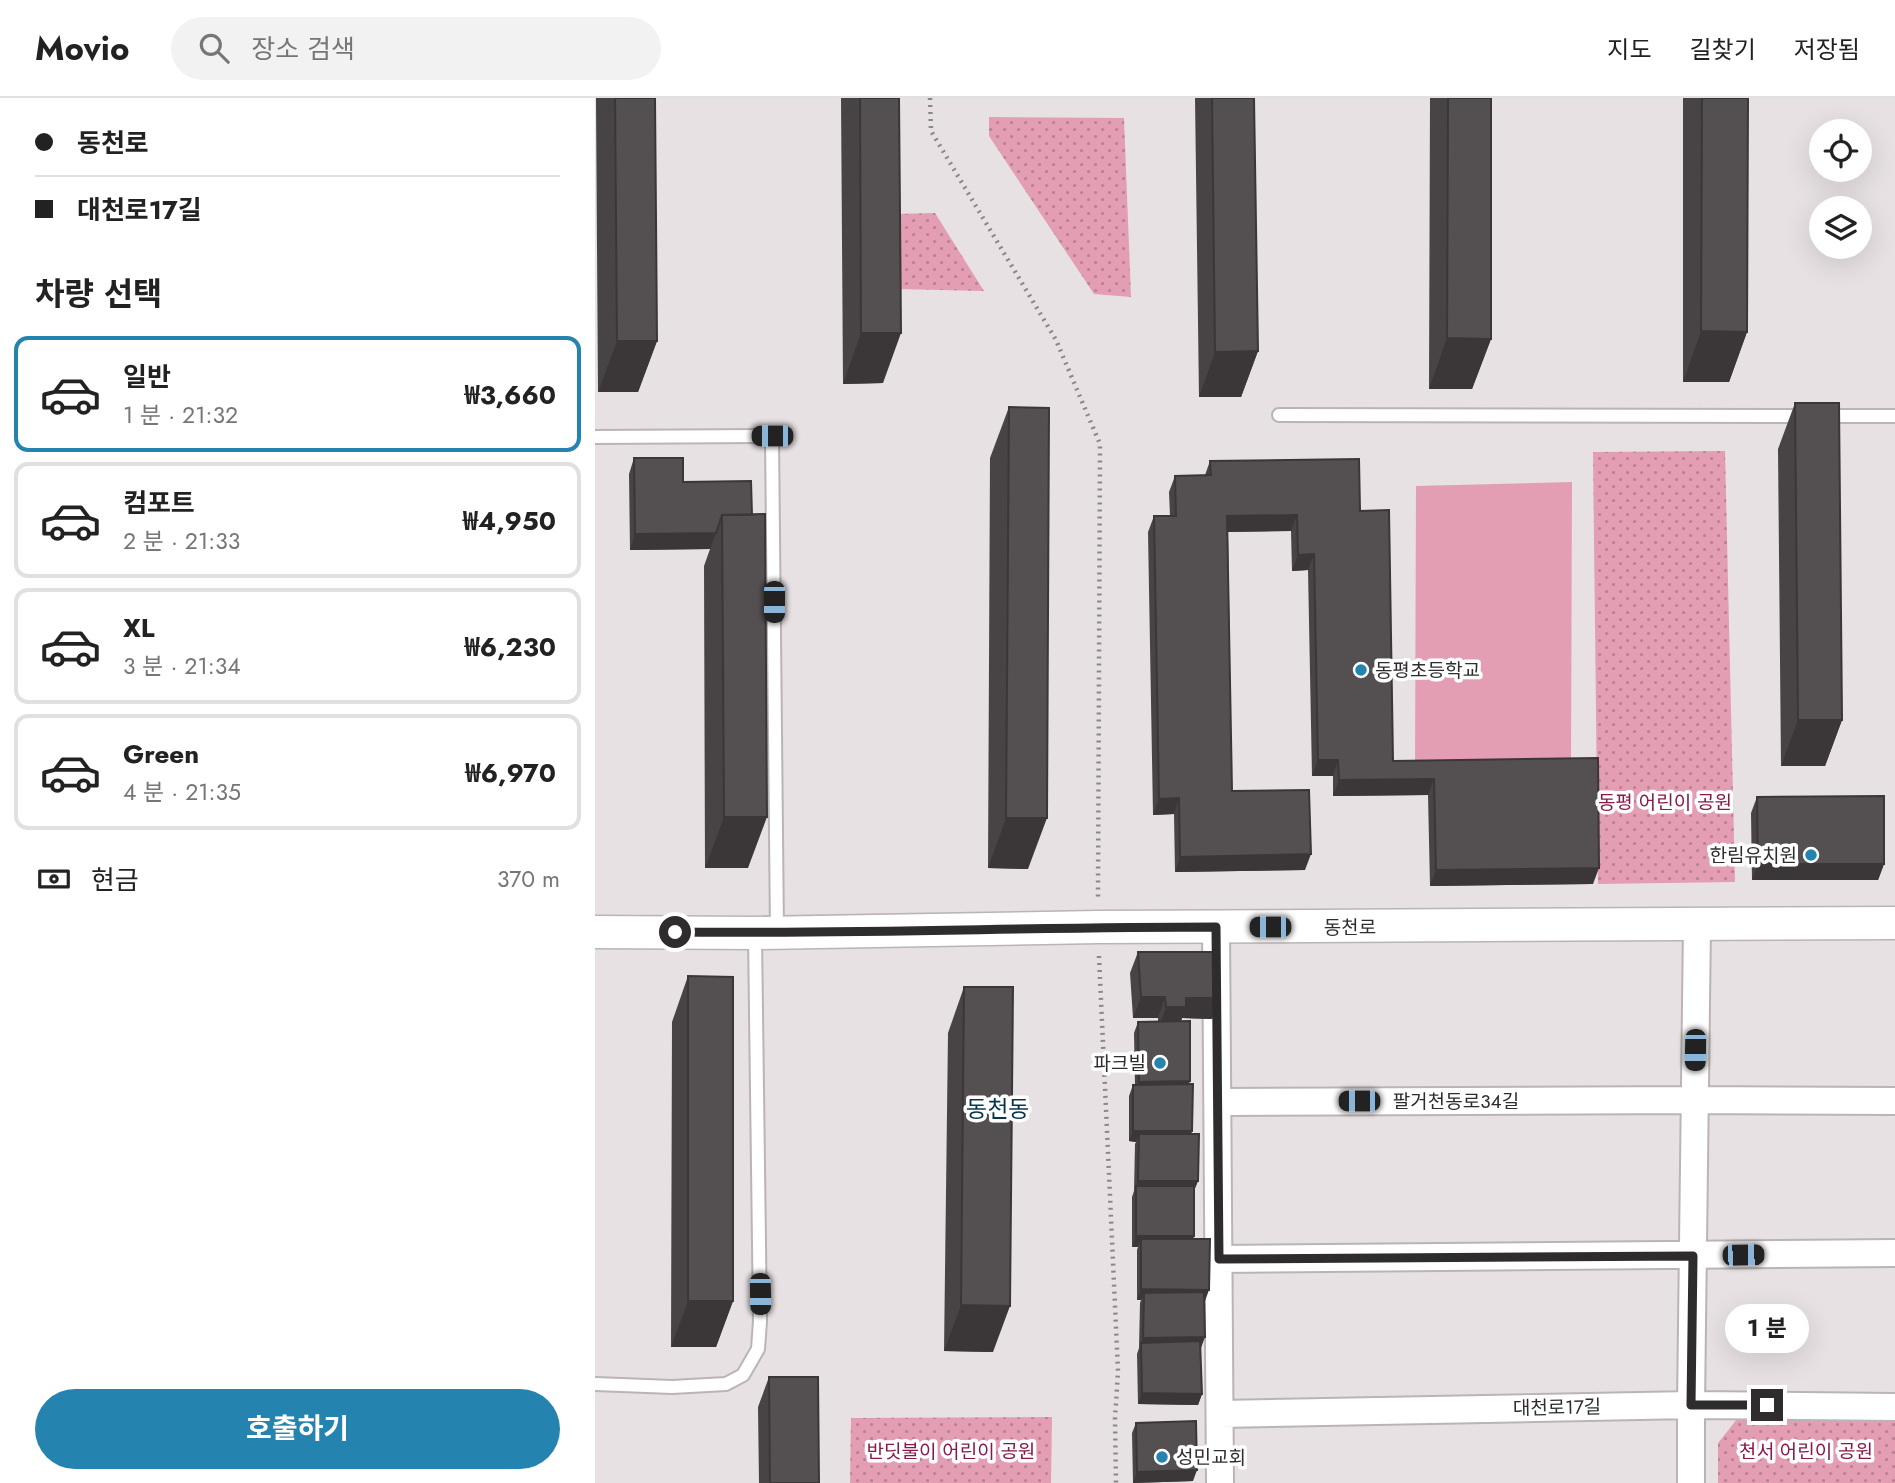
<!DOCTYPE html>
<html lang="ko">
<meta charset="utf-8">
<style>
:root{--surface:#fff;--page:#f2f2f2;--text:#222;--muted:#767676;--line:#e0e0e0;--accent:#2483af}
body{margin:0;font-family:Jost,"Noto Sans KR",sans-serif;background:var(--page);color:var(--text);height:100vh;display:flex;flex-direction:column;font-size:26px;white-space:nowrap}
*{box-sizing:border-box;margin:0}
p{font-size:23px;color:var(--muted)}
.icon{flex:none;width:38px;height:38px;fill:none;stroke:currentColor;stroke-width:2;stroke-linecap:round;stroke-linejoin:round}
.map{position:relative;flex:1;overflow:hidden}
.sheet{display:flex;flex-direction:column;background:var(--surface);width:595px}
.sheet>*{flex:none}
.top-card{display:grid;align-content:center;height:154px;padding:0 35px;background:var(--surface)}
.buttons{position:absolute;left:1214px;top:21px;display:grid;gap:14px}
.buttons a{display:grid;place-items:center;width:63px;height:63px;border-radius:50%;background:var(--surface);box-shadow:0 7px 28px #0002;font-size:35px}
.end{position:absolute;width:32px;height:32px;margin:-16px;border:9px solid #2f2c2d;background:#fff;box-shadow:0 0 0 4px #fff}
.from{border-radius:50%}
.bubble{position:absolute;height:49px;border-radius:24px;background:var(--surface);box-shadow:0 7px 28px #0002;font-size:23px;font-weight:700;line-height:49px;text-align:center}
.car{position:absolute;width:21px;height:42px;margin:-21px -10px;border-radius:9px;box-shadow:0 0 5px 2px #0007;background:linear-gradient(#222 24%,#8ab4d8 0 40%,#222 0 76%,#8ab4d8 0 86%,#222 0)}
.top-card b{display:flex;align-items:center;gap:24px;height:66px;font-size:26px}
.top-card b+b{border-top:2px solid var(--line)}
.top-card i{width:18px;height:18px;background:var(--text)}
ul{padding:0;list-style:none}
li{display:flex;align-items:center;gap:21px;height:116px;margin:0 14px 10px;padding:0 21px;border:4px solid var(--line);border-radius:14px}
li div{flex:1}
li b{display:block;font-size:26px}
li em{font-style:normal;font-weight:700}
li.current{border-color:var(--accent)}
li>.icon{width:63px;height:63px;stroke-width:1.5}
h2{padding:0 35px;font-size:32px;line-height:84px}
.pay{display:flex;align-items:center;gap:18px;height:77px;padding:0 35px;font-size:26px}
.pay p{margin-inline-start:auto}
.action{display:flex;gap:14px;margin-top:auto;padding:14px 35px}
.action a{flex:1;height:80px;border-radius:42px;background:var(--accent);color:#fff;font-size:28px;font-weight:700;line-height:80px;text-align:center}
header{display:flex;align-items:center;gap:42px;box-sizing:border-box;height:98px;padding:0 35px;background:var(--surface);border-bottom:2px solid var(--line)}
header strong{font-size:33px}
nav{display:flex;gap:38px;margin-inline-start:auto;font-size:24px}
.search{width:490px;height:63px;background:var(--page);display:flex;align-items:center;gap:18px;box-sizing:border-box;padding:0 24px;border-radius:38px;color:var(--muted);font-size:26px}
main{display:flex;flex:1;min-height:0}
.map>svg:first-child{display:block}
</style>
<header>
<strong>Movio</strong>
<div class="search"><svg class="icon" aria-label="search" viewBox="0 0 24 24"><circle cx="10" cy="10" r="6"/><path d="M15 15l6 6"/></svg>장소 검색</div>
<nav><a>지도</a><a>길찾기</a><a>저장됨</a></nav>
</header>
<main>
<section class="sheet">
<div class="top-card">
<b><i class="from"></i>동천로</b>
<b><i></i>대천로17길</b>
</div>
<h2>차량 선택</h2>
<ul>
<li class="current"><svg class="icon" aria-label="car" viewBox="0 0 24 24"><path d="M5 17H2v-5l4-1 3-4h7l3 4 3 1v5h-3M9 17h6M6 11h13"/><circle cx="7" cy="17" r="2"/><circle cx="17" cy="17" r="2"/></svg><div><b>일반</b><p>1 분 · 21:32</p></div><em>₩3,660</em></li>
<li><svg class="icon" aria-label="car" viewBox="0 0 24 24"><path d="M5 17H2v-5l4-1 3-4h7l3 4 3 1v5h-3M9 17h6M6 11h13"/><circle cx="7" cy="17" r="2"/><circle cx="17" cy="17" r="2"/></svg><div><b>컴포트</b><p>2 분 · 21:33</p></div><em>₩4,950</em></li>
<li><svg class="icon" aria-label="car" viewBox="0 0 24 24"><path d="M5 17H2v-5l4-1 3-4h7l3 4 3 1v5h-3M9 17h6M6 11h13"/><circle cx="7" cy="17" r="2"/><circle cx="17" cy="17" r="2"/></svg><div><b>XL</b><p>3 분 · 21:34</p></div><em>₩6,230</em></li>
<li><svg class="icon" aria-label="car" viewBox="0 0 24 24"><path d="M5 17H2v-5l4-1 3-4h7l3 4 3 1v5h-3M9 17h6M6 11h13"/><circle cx="7" cy="17" r="2"/><circle cx="17" cy="17" r="2"/></svg><div><b>Green</b><p>4 분 · 21:35</p></div><em>₩6,970</em></li>
</ul>
<div class="pay"><svg class="icon" aria-label="cash" viewBox="0 0 24 24"><path d="M3 7h18v10H3z"/><circle cx="12" cy="12" r="2"/></svg>현금<p>370 m</p></div>
<div class="action"><a>호출하기</a></div>
</section>
<div class="map">
<svg width="1300" height="1385" viewBox="0 0 1300 1385">
<defs>
<pattern id="park-dots" width="8" height="8" patternUnits="userSpaceOnUse" patternTransform="scale(1.75)"><rect width="8" height="8" fill="#e49eb3"/><path d="M2 2h.1M6 6h.1" fill="none" stroke="#b98192" stroke-width="1.8" stroke-linecap="round"/></pattern>
</defs>
<rect width="100%" height="100%" fill="#e7e1e3"/>
<path fill="url(#park-dots)" d="M394 19 529 20 536 199 499 196 394 38Z
M340 115 389 193 302 191 300 116Z
M1130 353 1140 784 1003 786 998 354Z
M457 1319 456 1385H255L256 1320Z
M1142 1321H1300V1385H1123V1345Z"/>
<path fill="#e49eb3" d="M977 384 976 674 820 673 821 388Z"/>
<g fill="none" stroke-linecap="round" stroke-linejoin="round">
<g stroke="#bab4b5" stroke-width="16">
<path id="service" d="M684 317 1212 318
M1230 318H1300
M0 339 177 338 182 834
M0 1286 77 1289 131 1286 148 1277 163 1251 165 1223 160 837"/>
</g>
<g stroke="#bab4b5" stroke-width="30">
<path id="minor" d="M621 829 625 1385
M624 1004 1099 1002 1300 1003
M624 1161 1300 1155
M625 1316 1096 1307 1300 1309
M1096 1385V1307L1102 827"/>
</g>
<g stroke="#bab4b5" stroke-width="35">
<path id="tertiary" d="M0 834 160 835 503 829 1300 825"/>
</g>
<path stroke="#8c8889" stroke-width="4.5" stroke-dasharray="2 5" stroke-linecap="butt" d="M335 0 336 33 461 242 505 346 503 800
M504 858 523 1273 520 1321 521 1385"/>
<use href="#service" stroke="#fff" stroke-width="12"/>
<use href="#minor" stroke="#fff" stroke-width="26"/>
<use href="#tertiary" stroke="#fff" stroke-width="32"/>
</g>
<path fill="#484445" d="M1 0H60L62 243 43 294H3Z
M246 0H304L288 285 248 286Z
M600 0H659L663 253 646 299H604Z
M835 0H896V241L877 291H834Z
M1088 0H1153L1152 234 1134 284H1088Z
M1200 305 1247 622 1230 668H1186L1183 351Z
M414 309 433 771 393 770 395 360Z
M39 360 88 384 156 383 153 770H110L109 468 115 451 35 452 34 376Z
M615 363 765 413 798 663 1003 660 998 786 835 788 833 697 738 698V678H717L713 472 697 473 696 433 633 434 637 693 710 772 580 774 579 716 558 717 553 434 559 418H575L574 394 580 378 610 377Z
M1162 699 1289 766 1283 782H1157L1156 715Z
M543 854 624 900 617 921 587 920 586 923 594 986 597 1033 596 1036 603 1083 599 1092V1138L598 1141 610 1203 606 1250H605L607 1296 603 1307 543 1306 542 1256 544 1250 545 1205 546 1202H542V1152L543 1149H537V1099L539 1093 540 1046 541 1044 534 1043V998L538 987H540L539 935 543 924H563V920H538L535 875Z
M93 878 138 1203 121 1249H76L77 924Z
M369 889 398 1254 349 1253 353 935Z
M174 1279 224 1385H164L163 1309Z
M541 1325 598 1383 538 1385 537 1335Z"/>
<path fill="#3b3738" d="M1106 233 1152 234 1134 284H1088Z
M266 235H306L288 285 248 286Z
M852 240 896 241 877 291H834Z
M22 243H62L43 294H3Z
M663 253 646 299H604L620 254Z
M702 417 696 433 627 434 632 418Z
M121 435 115 451 35 452 40 436Z
M719 456 713 472 697 473 703 457Z
M1203 622H1247L1230 668H1186Z
M723 662H743L738 678H717Z
M839 681 833 697 738 698 744 682Z
M584 700 579 716 558 717 564 701Z
M129 719H172L153 770H110Z
M411 720H452L433 771 393 770Z
M716 756 710 772 580 774 585 759Z
M1163 766H1289L1283 782H1157Z
M1004 770 998 786 835 788 841 772Z
M546 899H570L563 920H538Z
M591 900H624L617 921 587 920 584 930H564L571 909Z
M595 983 591 994 540 995 544 984Z
M538 1033H597L593 1044 544 1036 541 1044 534 1043Z
M543 1083H603L599 1093 541 1088 539 1093Z
M541 1138H599L595 1149 546 1141 543 1149H537Z
M546 1191 614 1192 610 1203 549 1195 546 1202H542Z
M93 1203H138L121 1249H76Z
M366 1207 415 1208 398 1254 349 1253Z
M610 1239 606 1250H546V1245L548 1240Z
M547 1295 607 1296 603 1307 543 1306Z
M602 1372 598 1383 538 1385 542 1374Z"/>
<path fill="#544f50" stroke="#3b3738" stroke-width="2" d="M20 0H60L62 243H22Z
M265 0H304L306 235H266Z
M617 0H659L663 253 620 254Z
M853 0H896V241L852 240Z
M1107 0H1153L1152 234 1106 233Z
M1200 305H1244L1247 622H1203Z
M414 309 454 310 452 720H411Z
M39 360H88V384L156 383 157 417H127L121 435 40 436Z
M764 361 765 413 794 412 798 663 1003 660 1004 770 841 772 839 681 744 682 743 662H723L719 456 703 457 702 417 632 418 637 693 714 692 716 756 585 759 584 700 564 701 559 418H581L580 378 616 377 615 363Z
M170 416 172 719H129L127 417Z
M1289 698V766H1163L1162 699Z
M543 854H624V900H591V909H571L570 899H546Z
M93 878 138 879V1203H93Z
M369 889H418L415 1208 366 1207Z
M595 923V983L544 984 543 924Z
M598 986 597 1033H538V987Z
M544 1036H604L603 1083H543Z
M541 1088H599V1138H541Z
M546 1141H615L614 1192 546 1191Z
M609 1194 610 1239 548 1240 549 1195Z
M605 1243 607 1296 547 1295 546 1245Z
M174 1279H223L224 1385H175Z
M601 1323 602 1372 542 1374 541 1325Z"/>
<g fill="none" stroke-linecap="round" stroke-linejoin="round">
<path stroke="#2f2c2d" stroke-width="9" d="M80 834C260 836 441 829 621 829L624 1161 1098 1158 1096 1307H1172"/>
</g>
<g fill="#2483af" stroke="#fff" stroke-width="2.5">
<circle cx="766" cy="572" r="7"/>
<circle cx="1216" cy="757" r="7"/>
<circle cx="565" cy="965" r="7"/>
<circle cx="567" cy="1359" r="7"/>
</g>
<g text-anchor="middle" stroke-width="7" stroke-linejoin="round" paint-order="stroke">
<g font-size="19" fill="#2f2c2d" stroke="#fff" text-anchor="start">
<text x="780" y="579">동평초등학교</text>
<text x="1202" y="764" text-anchor="end">한림유치원</text>
<text x="551" y="972" text-anchor="end">파크빌</text>
<text x="581" y="1366">성민교회</text>
</g>
<g font-size="19" fill="#89184a" stroke="#fff">
<text x="1070" y="711">동평 어린이 공원</text>
<text x="356" y="1360">반딧불이 어린이 공원</text>
<text x="1211" y="1360">천서 어린이 공원</text>
</g>
<g font-size="19" fill="#2f2c2d" stroke="#fff">
<text x="755" y="836">동천로</text>
<text x="861" y="1010">팔거천동로34길</text>
<text transform="translate(962 1309) rotate(-1)" y="7">대천로17길</text>
</g>
<g font-size="23" fill="#063449" stroke="#fff">
<text x="403" y="1019">동천동</text>
</g>
</g>
</svg>
<div class="buttons">
<a><svg class="icon" aria-label="locate" viewBox="0 0 24 24"><circle cx="12" cy="12" r="6"/><path d="M12 2v4M12 18v4M2 12h4M18 12h4"/></svg></a>
<a><svg class="icon" aria-label="layers" viewBox="0 0 24 24"><path d="M12 4l9 5-9 5-9-5zM3 14l9 5 9-5"/></svg></a>
</div>
<i class="end from" style="left:80px;top:834px"></i>
<i class="end" style="left:1172px;top:1307px"></i>
<div class="bubble" style="left:1130px;top:1206px;width:84px">1 분</div>
<i class="car" style="left:177px;top:338px;rotate:270deg"></i>
<i class="car" style="left:179px;top:504px;rotate:180deg"></i>
<i class="car" style="left:675px;top:829px;rotate:270deg"></i>
<i class="car" style="left:1100px;top:952px;rotate:181deg"></i>
<i class="car" style="left:764px;top:1003px;rotate:270deg"></i>
<i class="car" style="left:1148px;top:1157px;rotate:89deg"></i>
<i class="car" style="left:165px;top:1196px;rotate:179deg"></i>
</div>
</main>
